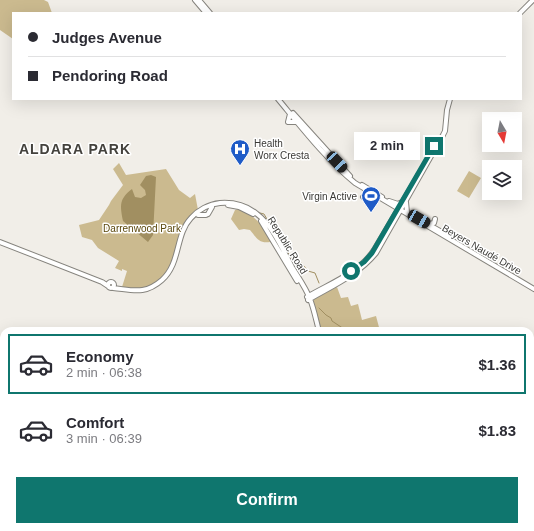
<!DOCTYPE html>
<meta charset="utf-8">
<style>
:root{--surface:#fff;--page:#f2f2f3;--text:#2b2b33;--muted:#7c7c81;--line:#e1e1e2;--accent:#0f766e}
body{margin:0;font-family:Helvetica,sans-serif;background:var(--page);color:var(--text);height:100vh;display:flex;flex-direction:column;font-size:15px;white-space:nowrap}
*{box-sizing:border-box;margin:0}
p{font-size:13px;color:var(--muted)}
.icon{flex:none;width:22px;height:22px;fill:none;stroke:currentColor;stroke-width:2;stroke-linecap:round;stroke-linejoin:round}
.map{position:relative;flex:1;overflow:hidden}
.details{position:absolute;left:0px;top:327px;width:534px;height:204px;display:flex;flex-direction:column;background:var(--surface);border-radius:12px 12px 0 0;box-shadow:0 4px 16px #0002}
.details>*{flex:none}
.hud{position:absolute;left:12px;top:12px;width:510px;height:88px;border-radius:0px;box-shadow:0 4px 16px #0002;display:grid;align-content:center;height:88px;padding:0 16px;background:var(--surface)}
.needle{width:26px;rotate:170deg}
.buttons{position:absolute;left:482px;top:112px;display:grid;gap:8px}
.buttons a{display:grid;place-items:center;width:40px;height:40px;border-radius:0px;background:var(--surface);box-shadow:0 4px 16px #0002;font-size:20px}
.end{position:absolute;width:18px;height:18px;margin:-9px;border:5px solid #0f766e;background:#fff;box-shadow:0 0 0 2px #fff}
.from{border-radius:50%}
.bubble{position:absolute;height:28px;border-radius:0px;background:var(--surface);box-shadow:0 4px 16px #0002;font-size:13px;font-weight:600;line-height:28px;text-align:center}
.car{position:absolute;width:12px;height:24px;margin:-12px -6px;border-radius:5px;box-shadow:0 0 3px 1px #0007;background:linear-gradient(#222 24%,#8ab4d8 0 40%,#222 0 76%,#8ab4d8 0 86%,#222 0)}
.hud b{display:flex;align-items:center;gap:14px;height:38px;font-size:15px}
.hud b+b{border-top:1px solid var(--line)}
.hud i{width:10px;height:10px;background:var(--text)}
ul{padding:7px 0 0;list-style:none}
li{display:flex;align-items:center;gap:12px;height:60px;margin:0 8px 6px;padding:0 8px;border:2px solid transparent;border-radius:0px}
li div{flex:1}
li b{display:block;font-size:15px}
li em{font-style:normal;font-weight:600}
li.on{border-color:var(--accent)}
li>.icon{width:36px;height:36px;stroke-width:1.5}
.button{display:flex;gap:8px;margin-top:auto;padding:8px 16px}
.button a{flex:1;height:46px;border-radius:0px;background:var(--accent);color:#fff;font-size:16px;font-weight:600;line-height:46px;text-align:center}
.map>svg:first-child{display:block}
</style>
<div class="map">
<svg width="534" height="531" viewBox="0 0 534 531">
<rect width="100%" height="100%" fill="#f1eee8"/>
<path fill="#cbba8f" d="M0 0H44L48 2 52 13H13V39L0 30Z
M119 163 126 175 166 169 179 190 190 198 195 194 198 210C194 213 189 216 186 221 183 226 182 232 180 238 173 260 169 281 143 288 137 290 128 290 122 287L127 271 122 269V271L115 268 119 261 98 248 92 240 82 237 79 225 99 220 109 205 111 201 123 185 113 169Z
M469 171 481 178 469 198 457 191Z
M238 209C257 215 265 229 274 246L270 242C259 244 256 237 250 230L244 229 239 230 231 219 235 210Z
M337 287 341 298 348 297 351 306 358 304 362 320 376 316 380 331H321L313 302 314 299Z
M530 404 534 410V531H511L508 527H530Z"/>
<path fill="#a18f61" d="M151 175 156 177 153 235 148 242 123 221C120 205 119 199 132 189L135 197 141 198 146 195 145 190 140 185 146 176Z"/>
<g fill="none" stroke-linecap="round" stroke-linejoin="round">
<path stroke="#a18f61" stroke-width="1" d="M260 213 264 214 271 226
M275 232 279 239
M285 248 292 259H298L308 271 315 273 319 283
M319 308 326 315 331 318 332 321 347 331
M530 441 534 436"/>
<g stroke="#86847e" stroke-width="6">
<path id="major" d="M195 0 206 13
M199 0 210 13
M520 13 533 0
M278 99C302 128 326 159 355 183L534 289
M293 113 350 176
M290 114 288 122H296
M362 185 382 197
M363 197 366 194H371
M389 201 398 204 402 202
M406 202 407 212
M228 205 239 207 253 214
M208 214 212 207
M198 215H206
M417 218 449 236
M261 221 297 281
M429 224 434 223 435 219
M0 242 102 282 108 286
M108 285a3 3 0 1 1 6 0a3 3 0 1 1-6 0Z
M113 288C133 290 145 295 162 280 181 263 175 235 191 218 198 210 209 204 220 203 234 202 246 205 257 214 272 225 283 250 292 267 298 277 306 288 310 299 314 309 316 320 319 331
M307 297C329 284 359 273 374 250L419 174
M308 300C332 286 358 275 376 253L443 135 445 131 447 110 450 99
M373 527 376 531
M377 527 380 531"/>
</g>
<use href="#major" stroke="#fff" stroke-width="4"/>
</g>
<g fill="none" stroke-linecap="round" stroke-linejoin="round">
<path stroke="#0f766e" stroke-width="5" d="M351 271 364 262 372 253 434 146"/>
</g>
<defs>
<g id="hospital-pin" transform="scale(1)"><path d="M0 17L-7.5 6A9.5 9.5 0 1 1 7.5 6Z" fill="#1f5bc7" stroke="#fff"/><path d="M-5-5h3v3.5h4V-5h3V5h-3V1.5h-4V5h-3Z" fill="#fff"/></g>
<g id="stadium-pin" transform="scale(1)"><path d="M0 17L-7.5 6A9.5 9.5 0 1 1 7.5 6Z" fill="#1f5bc7" stroke="#fff"/><path d="M0-5a6.5 5 0 1 0 0 10a6.5 5 0 1 0 0-10ZM-3.5-1.8h7v3.6h-7Z" fill="#fff"/></g>
</defs>
<g fill-rule="evenodd">
<use href="#hospital-pin" x="240" y="149"/>
<use href="#stadium-pin" x="371" y="196"/>
</g>
<g text-anchor="middle" stroke-width="3" stroke-linejoin="round" paint-order="stroke">
<g font-size="10" fill="#3a3936" stroke="#fff" text-anchor="start">
<text x="254" y="147">Health<tspan x="254" dy="12">Worx Cresta</tspan></text>
<text x="357" y="200" text-anchor="end">Virgin Active</text>
</g>
<g font-size="10" fill="#5a470c" stroke="#fff">
<text x="142" y="232">Darrenwood Park</text>
</g>
<g font-size="10" fill="#3a3936" stroke="#fff">
<text transform="translate(288 245) rotate(58)" y="4">Republic Road</text>
<text transform="translate(482 249) rotate(30)" y="4">Beyers Naudé Drive</text>
</g>
<g font-size="14" font-weight="bold" letter-spacing="1" fill="#44423d" stroke="#fff">
<text x="75" y="154">ALDARA PARK</text>
</g>
</g>
</svg>
<div class="buttons">
<a><svg class="needle" viewBox="-14 -14 28 28"><path d="M0-13l5 13h-10z" fill="#e53935"/><path d="M0 13l5-13h-10z" fill="#7c7c81"/></svg></a>
<a><svg class="icon" aria-label="layers" viewBox="0 0 24 24"><path d="M12 4l9 5-9 5-9-5zM3 14l9 5 9-5"/></svg></a>
</div>
<i class="end from" style="left:351px;top:271px"></i>
<i class="end" style="left:434px;top:146px"></i>
<div class="bubble" style="left:354px;top:132px;width:66px">2 min</div>
<i class="car" style="left:337px;top:162px;rotate:137deg"></i>
<i class="car" style="left:419px;top:219px;rotate:120deg"></i>
<div class="hud">
<b><i class="from"></i>Judges Avenue</b>
<b><i></i>Pendoring Road</b>
</div>
<section class="details">
<ul>
<li class="on"><svg class="icon" aria-label="car" viewBox="0 0 24 24"><path d="M5 17H2v-5l4-1 3-4h7l3 4 3 1v5h-3M9 17h6M6 11h13"/><circle cx="7" cy="17" r="2"/><circle cx="17" cy="17" r="2"/></svg><div><b>Economy</b><p>2 min · 06:38</p></div><em>$1.36</em></li>
<li><svg class="icon" aria-label="car" viewBox="0 0 24 24"><path d="M5 17H2v-5l4-1 3-4h7l3 4 3 1v5h-3M9 17h6M6 11h13"/><circle cx="7" cy="17" r="2"/><circle cx="17" cy="17" r="2"/></svg><div><b>Comfort</b><p>3 min · 06:39</p></div><em>$1.83</em></li>
</ul>
<div class="button"><a>Confirm</a></div>
</section>
</div>
